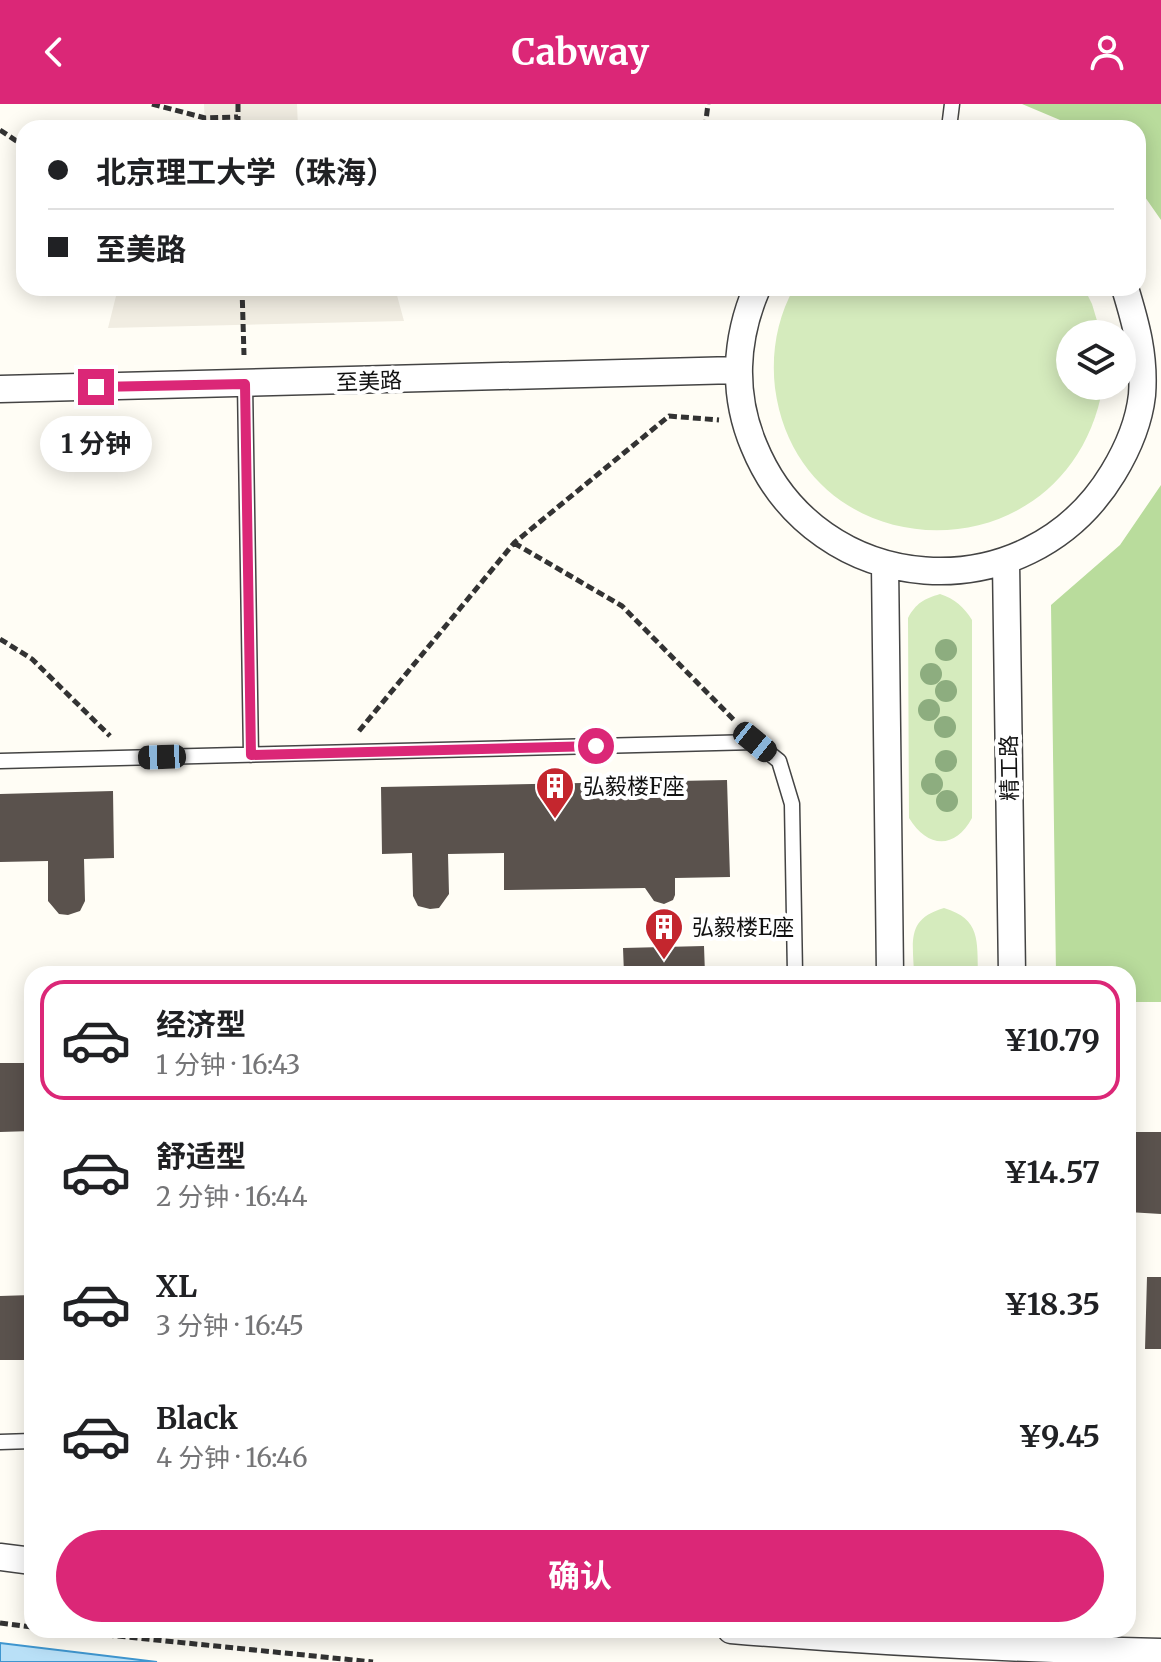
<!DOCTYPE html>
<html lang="zh">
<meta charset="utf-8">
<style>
:root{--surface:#fff;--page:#f6f6f6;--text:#202124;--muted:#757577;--line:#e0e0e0;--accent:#db2777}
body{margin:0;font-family:Merriweather,"Noto Sans SC",serif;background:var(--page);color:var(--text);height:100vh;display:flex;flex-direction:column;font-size:30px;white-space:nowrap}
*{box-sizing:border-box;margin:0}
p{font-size:26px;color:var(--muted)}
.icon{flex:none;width:44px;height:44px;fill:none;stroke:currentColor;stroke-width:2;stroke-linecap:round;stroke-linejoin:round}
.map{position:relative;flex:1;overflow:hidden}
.side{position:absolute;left:24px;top:862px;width:1112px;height:672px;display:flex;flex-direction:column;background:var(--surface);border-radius:24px;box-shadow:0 4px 20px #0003}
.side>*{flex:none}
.guide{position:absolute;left:16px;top:16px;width:1130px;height:176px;border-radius:24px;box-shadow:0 4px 20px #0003;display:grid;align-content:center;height:176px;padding:0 32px;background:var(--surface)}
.tools{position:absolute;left:1056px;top:216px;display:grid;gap:16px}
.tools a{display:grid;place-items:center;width:80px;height:80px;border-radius:50%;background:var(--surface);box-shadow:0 4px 20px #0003;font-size:40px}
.end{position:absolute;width:36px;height:36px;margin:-18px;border:10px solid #db2777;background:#fff;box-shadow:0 0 0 4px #fff}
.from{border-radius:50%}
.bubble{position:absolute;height:56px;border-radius:28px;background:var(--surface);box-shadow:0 4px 20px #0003;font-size:26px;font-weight:700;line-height:56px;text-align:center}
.car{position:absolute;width:24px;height:48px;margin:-24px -12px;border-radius:10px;box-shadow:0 0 6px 2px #0007;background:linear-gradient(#222 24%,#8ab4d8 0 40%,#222 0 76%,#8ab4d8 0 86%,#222 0)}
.guide b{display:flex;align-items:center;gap:28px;height:76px;font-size:30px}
.guide b+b{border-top:2px solid var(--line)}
.guide i{width:20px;height:20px;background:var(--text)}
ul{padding:14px 0 0;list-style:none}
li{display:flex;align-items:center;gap:24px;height:120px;margin:0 16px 12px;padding:0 16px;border:4px solid transparent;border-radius:24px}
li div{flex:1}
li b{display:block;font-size:30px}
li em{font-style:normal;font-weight:700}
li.active{border-color:var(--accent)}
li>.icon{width:72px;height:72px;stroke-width:1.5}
.action{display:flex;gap:16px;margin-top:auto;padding:16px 32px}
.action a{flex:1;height:92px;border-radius:48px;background:var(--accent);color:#fff;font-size:32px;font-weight:700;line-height:92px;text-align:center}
header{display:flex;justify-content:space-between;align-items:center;height:104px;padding:0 32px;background:var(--accent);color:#fff;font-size:36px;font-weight:700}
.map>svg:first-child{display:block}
</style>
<header><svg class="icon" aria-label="back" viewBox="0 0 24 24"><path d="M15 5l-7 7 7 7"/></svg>Cabway<svg class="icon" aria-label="person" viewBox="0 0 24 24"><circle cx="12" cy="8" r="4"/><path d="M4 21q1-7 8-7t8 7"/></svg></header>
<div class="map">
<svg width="1161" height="1558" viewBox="0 0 1161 1558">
<rect width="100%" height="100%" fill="#fffdf5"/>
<path fill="#d5ebbd" d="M794 184H1084L1092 200 1101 230H1070V282H1103C1069 477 800 471 775 284 771 250 777 214 794 184Z
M940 490C955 495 964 503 972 516V714C955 746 927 744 909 714L908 514C916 499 924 495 940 490Z
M944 804C981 815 977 837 978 870H914C913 837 906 815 944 804Z"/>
<path fill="#b9dc9c" d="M1022 0H1161V116L1138 83V24H1079Z
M1161 381V898H1128V870H1056L1051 501 1120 441Z"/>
<path fill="#f1ede2" d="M204 0H297L298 24H205Z
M118 184H395L404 217 108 224Z"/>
<path fill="#b9e0f7" stroke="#3f96cf" stroke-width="2" d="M0 1539 157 1558H0Z"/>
<path fill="#5a524d" d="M727 676 730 773 675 774V791L673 796 664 800 654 797 645 784 504 786V749L448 750 449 790 439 804 430 805 418 802 413 792 412 749 382 750 381 683Z
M113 687 114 754 84 755 85 797 80 807 68 811 59 810 48 797V757L0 758V690Z
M704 842 705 870H624L623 844Z
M0 959H32V1027L0 1028Z
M1133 1028H1161V1110L1128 1108V1087L1132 1084Z
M1147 1173H1161V1245H1145Z
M32 1191V1256H0V1192Z"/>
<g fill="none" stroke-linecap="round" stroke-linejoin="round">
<g stroke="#444" stroke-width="17">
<path id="lane" d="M949 24 952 0
M245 280 251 651
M0 657 755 638 779 657 792 700 795 870
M0 1338 32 1337"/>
</g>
<g stroke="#444" stroke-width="29">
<path id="street" d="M757 184C735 235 732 290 754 342 817 496 1027 511 1113 369 1127 346 1139 318 1142 291 1145 252 1136 220 1125 184
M0 285 737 266
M1006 458 1012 870
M885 461 890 870
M0 1453 32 1457
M731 1526C875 1538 1017 1545 1161 1548"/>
</g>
<path stroke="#333" stroke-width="5" stroke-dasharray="8 4" stroke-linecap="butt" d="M152 0 205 14 238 13
M238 0V24
M705 24 708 0
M0 26 24 42
M242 184 244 251
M514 439 622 502 735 617
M0 535 32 555 110 632
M359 627 514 439 669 312 719 316
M0 1519 32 1523
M58 1526 373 1558"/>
<use href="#lane" stroke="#fff" stroke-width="14"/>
<use href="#street" stroke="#fff" stroke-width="26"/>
</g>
<g fill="#8dad7f">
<circle cx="946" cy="546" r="11"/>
<circle cx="931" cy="570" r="11"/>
<circle cx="946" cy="587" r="11"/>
<circle cx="929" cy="606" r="11"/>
<circle cx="945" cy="623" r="11"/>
<circle cx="946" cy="657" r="11"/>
<circle cx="932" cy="680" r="11"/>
<circle cx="947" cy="697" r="11"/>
</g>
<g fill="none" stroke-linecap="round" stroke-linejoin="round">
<path stroke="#db2777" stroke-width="10" d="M96 283 245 280 251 651 596 642"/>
</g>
<defs>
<g id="building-pin" transform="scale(2)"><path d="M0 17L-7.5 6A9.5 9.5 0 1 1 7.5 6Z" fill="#c4262e" stroke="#fff"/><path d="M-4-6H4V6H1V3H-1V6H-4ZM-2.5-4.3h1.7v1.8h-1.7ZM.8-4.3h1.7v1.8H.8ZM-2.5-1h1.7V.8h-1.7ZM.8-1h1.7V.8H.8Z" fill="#fff"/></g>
</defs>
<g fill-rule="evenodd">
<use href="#building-pin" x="555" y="682"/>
<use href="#building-pin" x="664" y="823"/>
</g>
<g text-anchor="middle" stroke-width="8" stroke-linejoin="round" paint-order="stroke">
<g font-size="22" fill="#111" stroke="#fff">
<text transform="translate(369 277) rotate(-2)" y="8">至美路</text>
<text transform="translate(1009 664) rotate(-91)" y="8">精工路</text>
</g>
<g font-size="22" fill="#111" stroke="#fff" text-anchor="start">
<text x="583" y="690">弘毅楼F座</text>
<text x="692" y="831">弘毅楼E座</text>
</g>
</g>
</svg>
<div class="tools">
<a><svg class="icon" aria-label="layers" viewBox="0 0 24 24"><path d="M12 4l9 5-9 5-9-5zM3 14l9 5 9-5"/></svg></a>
</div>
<i class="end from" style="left:596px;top:642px"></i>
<i class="end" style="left:96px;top:283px"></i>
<div class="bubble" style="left:40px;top:312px;width:112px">1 分钟</div>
<i class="car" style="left:755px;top:638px;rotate:129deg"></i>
<i class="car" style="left:162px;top:653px;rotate:268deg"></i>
<div class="guide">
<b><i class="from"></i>北京理工大学（珠海）</b>
<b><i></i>至美路</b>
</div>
<section class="side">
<ul>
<li class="active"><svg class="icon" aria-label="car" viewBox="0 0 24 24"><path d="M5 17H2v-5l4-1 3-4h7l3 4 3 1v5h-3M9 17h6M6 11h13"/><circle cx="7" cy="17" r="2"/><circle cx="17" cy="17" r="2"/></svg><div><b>经济型</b><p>1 分钟 · 16:43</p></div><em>¥10.79</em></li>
<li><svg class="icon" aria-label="car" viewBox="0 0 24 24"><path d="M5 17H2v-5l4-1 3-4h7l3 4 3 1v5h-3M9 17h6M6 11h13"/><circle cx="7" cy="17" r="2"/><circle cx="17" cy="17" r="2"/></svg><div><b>舒适型</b><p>2 分钟 · 16:44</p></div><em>¥14.57</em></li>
<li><svg class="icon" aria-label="car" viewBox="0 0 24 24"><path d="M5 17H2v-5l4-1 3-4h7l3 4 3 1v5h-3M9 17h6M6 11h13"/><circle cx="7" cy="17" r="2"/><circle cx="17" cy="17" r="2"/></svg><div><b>XL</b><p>3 分钟 · 16:45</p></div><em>¥18.35</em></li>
<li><svg class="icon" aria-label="car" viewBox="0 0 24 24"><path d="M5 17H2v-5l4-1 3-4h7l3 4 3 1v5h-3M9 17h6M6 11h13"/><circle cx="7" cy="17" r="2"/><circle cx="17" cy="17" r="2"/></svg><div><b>Black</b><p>4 分钟 · 16:46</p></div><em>¥9.45</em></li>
</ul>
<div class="action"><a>确认</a></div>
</section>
</div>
